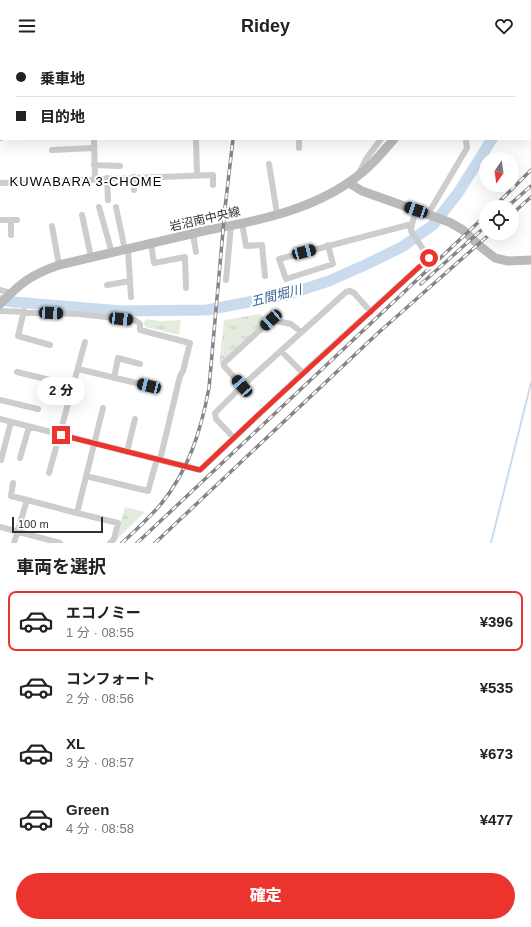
<!DOCTYPE html>
<html lang="ja">
<meta charset="utf-8">
<style>
:root{--surface:#fff;--page:#f2f2f2;--text:#222;--muted:#767676;--line:#e0e0e0;--accent:#eb342d}
body{margin:0;font-family:Arial,"Noto Sans JP",sans-serif;background:var(--page);color:var(--text);height:100vh;display:flex;flex-direction:column;font-size:15px;white-space:nowrap}
*{box-sizing:border-box;margin:0}
p{font-size:13px;color:var(--muted)}
.icon{flex:none;width:22px;height:22px;fill:none;stroke:currentColor;stroke-width:2;stroke-linecap:round;stroke-linejoin:round}
.map{position:relative;height:491px;overflow:hidden}
.panel{display:flex;flex-direction:column;background:var(--surface);flex:1}
.panel>*{flex:none}
.guide{position:absolute;left:0px;top:0px;width:531px;height:88px;box-shadow:0 4px 16px #0002;display:grid;align-content:center;height:88px;padding:0 16px;background:var(--surface)}
.needle{width:26px;rotate:193deg}
.tools{position:absolute;left:479px;top:100px;display:grid;gap:8px}
.tools a{display:grid;place-items:center;width:40px;height:40px;border-radius:50%;background:var(--surface);box-shadow:0 4px 16px #0002;font-size:20px}
.scale{position:absolute;left:12px;bottom:10px;width:91px;box-sizing:border-box;padding-left:4px;border:2px solid #303030;border-top:0;font-size:11px;line-height:14px;white-space:nowrap;color:#303030;-webkit-text-stroke:3px #fff;paint-order:stroke}
.end{position:absolute;width:18px;height:18px;margin:-9px;border:5px solid #eb342d;background:#fff;box-shadow:0 0 0 2px #fff}
.from{border-radius:50%}
.bubble{position:absolute;height:28px;border-radius:14px;background:var(--surface);box-shadow:0 4px 16px #0002;font-size:13px;font-weight:800;line-height:28px;text-align:center}
.car{position:absolute;width:12px;height:24px;margin:-12px -6px;border-radius:5px;box-shadow:0 0 3px 1px #0007;background:linear-gradient(#222 24%,#8ab4d8 0 40%,#222 0 76%,#8ab4d8 0 86%,#222 0)}
.guide b{display:flex;align-items:center;gap:14px;height:38px;font-size:15px}
.guide b+b{border-top:1px solid var(--line)}
.guide i{width:10px;height:10px;background:var(--text)}
ul{padding:0;list-style:none}
li{display:flex;align-items:center;gap:12px;height:60px;margin:0 8px 6px;padding:0 8px;border:2px solid transparent;border-radius:8px}
li div{flex:1}
li b{display:block;font-size:15px}
li em{font-style:normal;font-weight:800}
li.active{border-color:var(--accent)}
li>.icon{width:36px;height:36px;stroke-width:1.5}
h2{padding:0 16px;font-size:18px;line-height:48px}
.button{display:flex;gap:8px;margin-top:auto;padding:8px 16px}
.button a{flex:1;height:46px;border-radius:24px;background:var(--accent);color:#fff;font-size:16px;font-weight:800;line-height:46px;text-align:center}
header{display:flex;justify-content:space-between;align-items:center;height:52px;padding:0 16px;background:var(--surface);font-size:18px;font-weight:800}
.map>svg:first-child{display:block}
</style>
<header><svg class="icon" aria-label="menu" viewBox="0 0 24 24"><path d="M4 6h16M4 12h16M4 18h16"/></svg>Ridey<svg class="icon" aria-label="heart" viewBox="0 0 24 24"><path d="M12 20l-8-8c-3-5 5-10 8-4 3-6 11-1 8 4z"/></svg></header>
<div class="map">
<svg width="531" height="491" viewBox="0 0 531 491">
<defs>
<pattern id="park-tufts" width="24" height="20" patternUnits="userSpaceOnUse"><rect width="24" height="20" fill="#e4eddd"/><path d="M3 7l-1-3M5 7V3M7 7l1-3M15 17l-1-3M17 17v-4M19 17l1-3" fill="none" stroke="#c4ccbe"/></pattern>
</defs>
<rect width="100%" height="100%" fill="#fff"/>
<path fill="url(#park-tufts)" d="M260 262 268 268 219 313 224 268Z
M147 267 160 269 181 268 179 283 146 275 143 271Z
M125 455 145 460 116 488Z"/>
<g fill="none" stroke-linecap="round" stroke-linejoin="round">
<path stroke="#c9dbed" stroke-width="2" d="M193 1H195
M491 491 531 331"/>
<path stroke="#c9dbed" stroke-width="11" d="M530 27 531 26
M0 248 14 250 122 259 207 258 286 243 329 229 365 213 402 195 433 173 458 141 492 87"/>
<path stroke="#cdcdcd" stroke-width="6" d="M296 0V1
M318 0 319 1
M25 1V0
M54 1 55 0
M75 1 82 0
M203 1 205 0
M0 11H1
M0 41 1 40
M0 67H1
M0 86H1
M94 87 95 127
M196 87 197 123
M299 96V87
M52 98 94 96
M269 112 277 162
M94 113 120 114
M359 121 366 107 381 87
M107 126 108 148
M0 131 213 123V133
M134 138V125
M99 155 112 201
M116 155 125 198
M428 162 467 96 466 89
M82 163 91 205
M0 168H17
M242 171 246 194 262 193 265 224
M52 174 59 213
M193 182 196 200
M11 183V168
M151 192 154 211 185 205 186 236
M328 193 333 212 286 227 279 207 412 172
M128 197 131 245
M226 228 231 174
M107 233 130 229
M0 238 11 241
M0 259 78 262 135 268 140 272V278L190 291 183 319 180 324 160 408 0 367
M24 259 18 284 50 293
M281 299 303 321
M78 317 149 334
M17 320 54 329 52 337 71 341
M114 326 118 306 140 312
M242 334 224 314V311L271 268 291 272 301 280
M0 348 38 357
M234 386 216 367 215 361 242 334 346 240 350 239 354 241 371 260
M127 400 135 367
M20 406 29 375
M1 408 11 370
M160 408 200 418 304 320 429 206 411 179 412 172 416 158
M49 421 85 290
M86 424 148 439 157 407
M13 431 11 444 27 448
M77 461 118 471 114 487 110 491
M0 475 60 491
M14 491 27 448 77 461 103 356"/>
<path stroke="#bababa" stroke-width="9" d="M464 1V0
M349 131 362 139 449 170 463 178 481 195 495 206 508 209 531 208
M0 252C21 231 30 223 59 213L208 178C263 168 321 156 365 118 376 109 384 98 394 87"/>
<g stroke="#858585" stroke-width="3.5">
<path id="rail" d="M248 1 249 0
M494 155 531 118
M507 155 531 134
M512 162 531 145
M421 232 486 174
M122 491C136 478 149 466 161 452 189 418 201 378 209 336L225 156 233 87
M137 491 486 163
M155 491 378 281 491 181"/>
</g>
<use href="#rail" stroke="#fff" stroke-width="2" stroke-dasharray="6" stroke-linecap="butt"/>
</g>
<g fill="none" stroke-linecap="round" stroke-linejoin="round">
<path stroke="#eb342d" stroke-width="5" d="M61 383 200 418 257 364 429 206"/>
</g>
<g text-anchor="middle" stroke-width="4" stroke-linejoin="round" paint-order="stroke">
<g font-size="12" fill="#303030" stroke="#fff">
<text transform="translate(205 167) rotate(-13)" y="4">岩沼南中央線</text>
</g>
<g font-size="13" letter-spacing="1" fill="#000" stroke="#fff">
<text x="86" y="134">KUWABARA 3-CHOME</text>
</g>
<g font-size="13" font-style="italic" fill="#3a6795" stroke="#fff">
<text transform="translate(276 243) rotate(-14)" y="5">五間堀川</text>
</g>
</g>
</svg>
<div class="tools">
<a><svg class="needle" viewBox="-14 -14 28 28"><path d="M0-13l5 13h-10z" fill="#e53935"/><path d="M0 13l5-13h-10z" fill="#767676"/></svg></a>
<a><svg class="icon" aria-label="locate" viewBox="0 0 24 24"><circle cx="12" cy="12" r="6"/><path d="M12 2v4M12 18v4M2 12h4M18 12h4"/></svg></a>
</div>
<div class="scale">100 m</div>
<i class="end from" style="left:429px;top:206px"></i>
<i class="end" style="left:61px;top:383px"></i>
<div class="bubble" style="left:37px;top:325px;width:48px">2 分</div>
<i class="car" style="left:416px;top:158px;rotate:289deg"></i>
<i class="car" style="left:304px;top:200px;rotate:75deg"></i>
<i class="car" style="left:51px;top:261px;rotate:93deg"></i>
<i class="car" style="left:121px;top:267px;rotate:96deg"></i>
<i class="car" style="left:271px;top:268px;rotate:228deg"></i>
<i class="car" style="left:149px;top:334px;rotate:284deg"></i>
<i class="car" style="left:242px;top:334px;rotate:319deg"></i>
<div class="guide">
<b><i class="from"></i>乗車地</b>
<b><i></i>目的地</b>
</div>
</div>
<section class="panel">
<h2>車両を選択</h2>
<ul>
<li class="active"><svg class="icon" aria-label="car" viewBox="0 0 24 24"><path d="M5 17H2v-5l4-1 3-4h7l3 4 3 1v5h-3M9 17h6M6 11h13"/><circle cx="7" cy="17" r="2"/><circle cx="17" cy="17" r="2"/></svg><div><b>エコノミー</b><p>1 分 · 08:55</p></div><em>¥396</em></li>
<li><svg class="icon" aria-label="car" viewBox="0 0 24 24"><path d="M5 17H2v-5l4-1 3-4h7l3 4 3 1v5h-3M9 17h6M6 11h13"/><circle cx="7" cy="17" r="2"/><circle cx="17" cy="17" r="2"/></svg><div><b>コンフォート</b><p>2 分 · 08:56</p></div><em>¥535</em></li>
<li><svg class="icon" aria-label="car" viewBox="0 0 24 24"><path d="M5 17H2v-5l4-1 3-4h7l3 4 3 1v5h-3M9 17h6M6 11h13"/><circle cx="7" cy="17" r="2"/><circle cx="17" cy="17" r="2"/></svg><div><b>XL</b><p>3 分 · 08:57</p></div><em>¥673</em></li>
<li><svg class="icon" aria-label="car" viewBox="0 0 24 24"><path d="M5 17H2v-5l4-1 3-4h7l3 4 3 1v5h-3M9 17h6M6 11h13"/><circle cx="7" cy="17" r="2"/><circle cx="17" cy="17" r="2"/></svg><div><b>Green</b><p>4 分 · 08:58</p></div><em>¥477</em></li>
</ul>
<div class="button"><a>確定</a></div>
</section>
